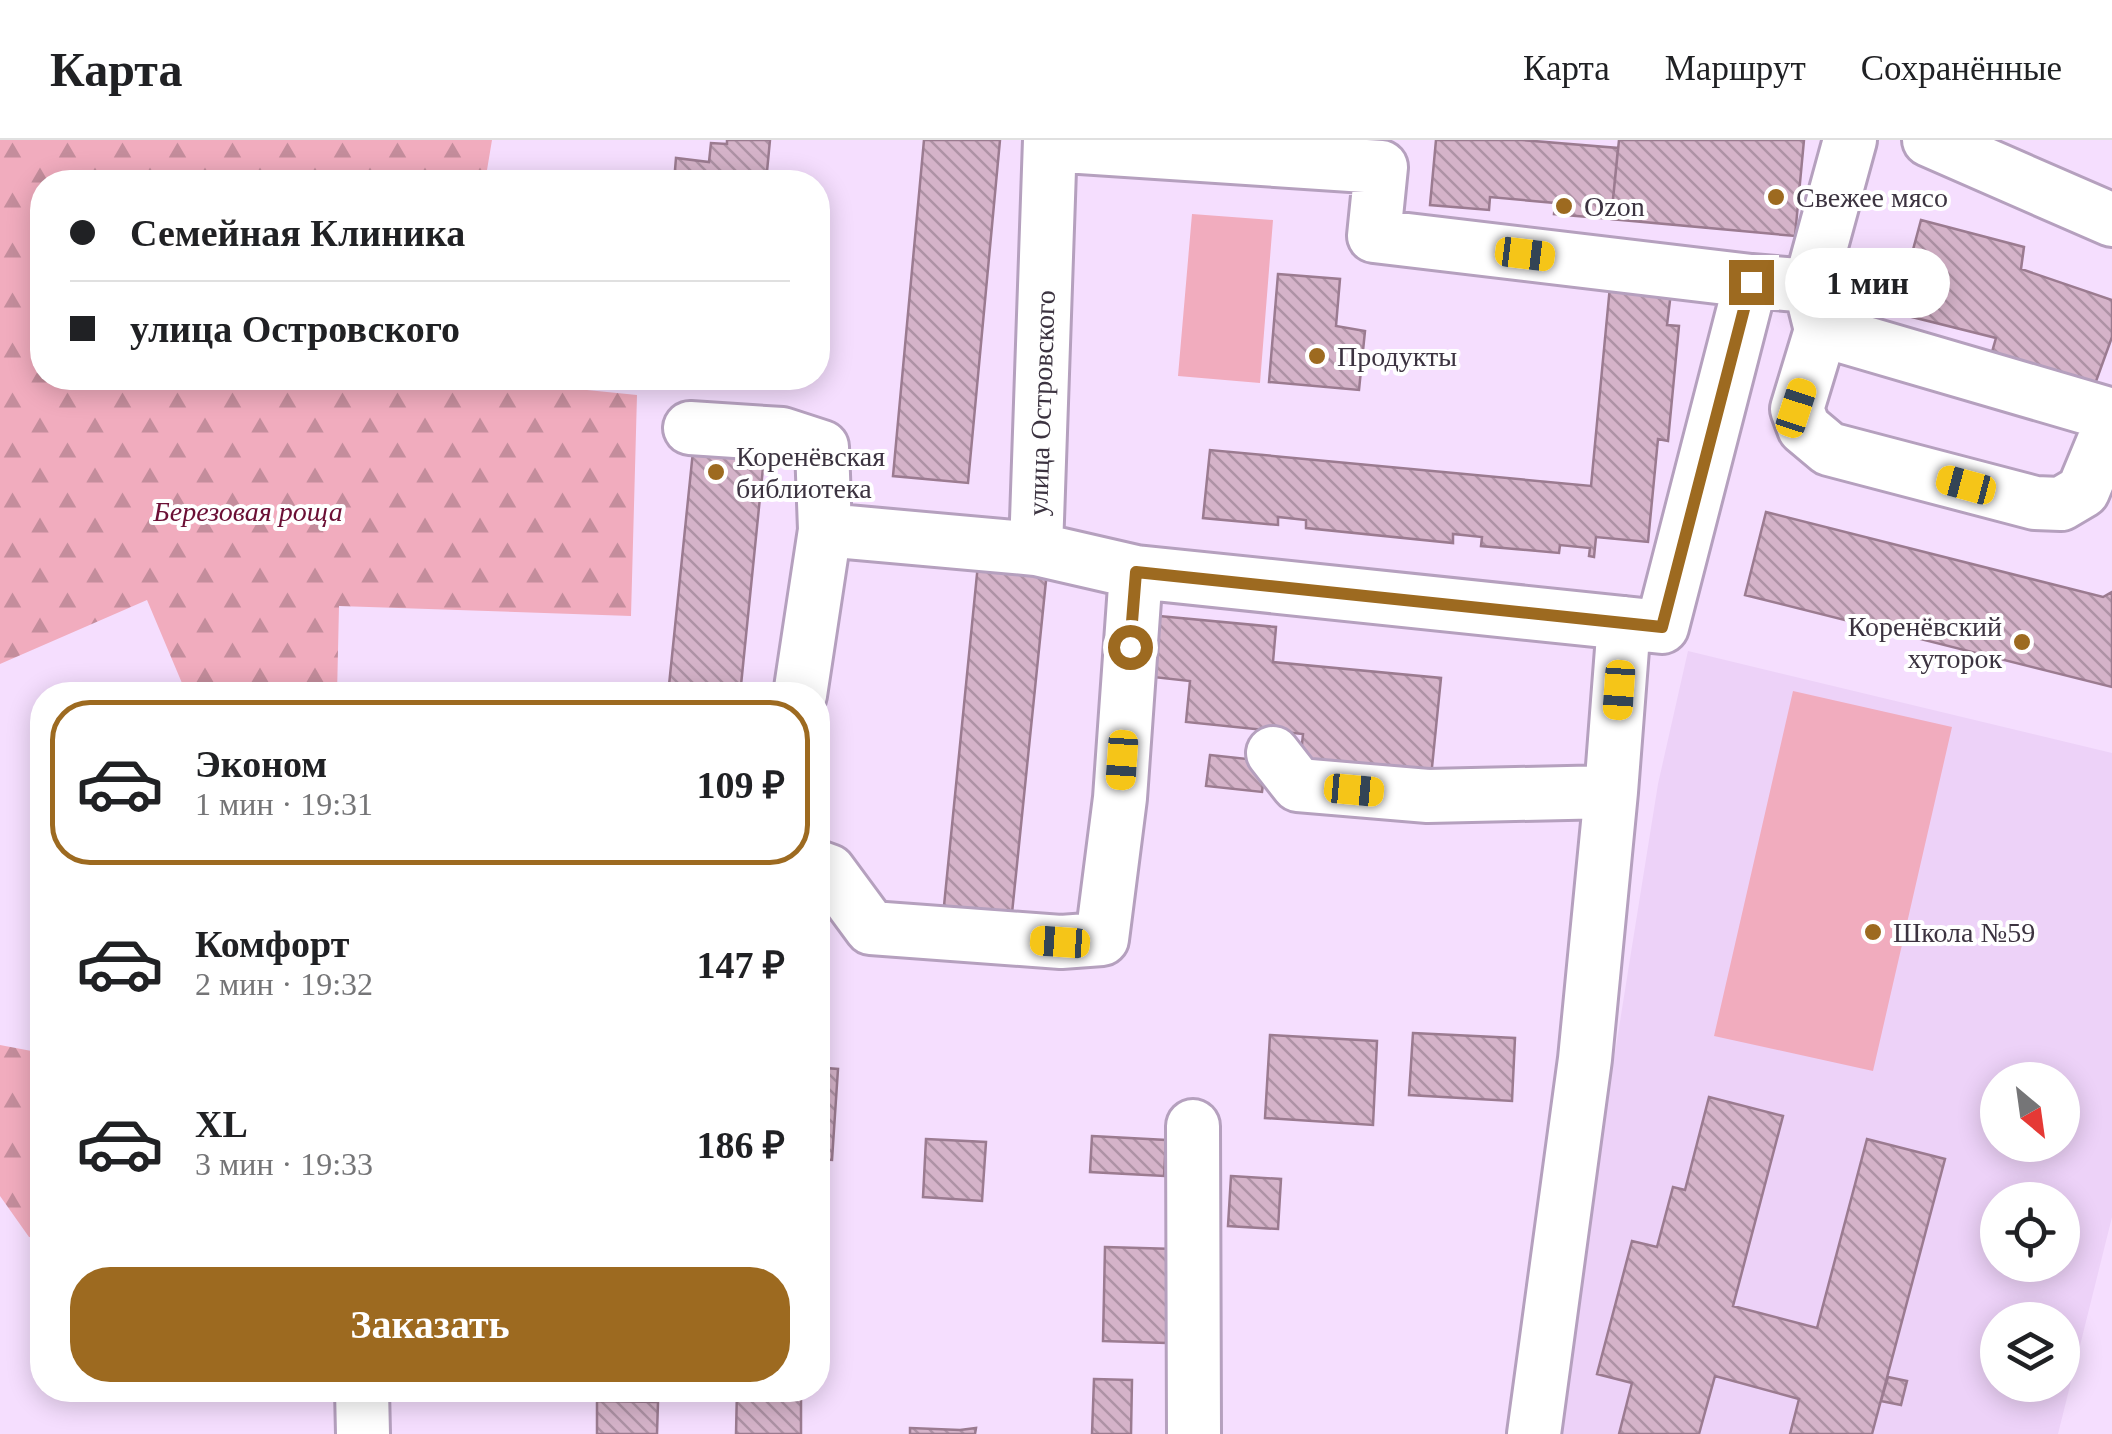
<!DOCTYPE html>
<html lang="ru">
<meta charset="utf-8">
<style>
:root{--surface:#fff;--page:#f2f2f2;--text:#202124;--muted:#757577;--line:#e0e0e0;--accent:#9d6a20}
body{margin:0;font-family:"Times New Roman",serif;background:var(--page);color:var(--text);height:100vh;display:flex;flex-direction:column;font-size:38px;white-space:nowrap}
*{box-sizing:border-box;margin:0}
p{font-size:32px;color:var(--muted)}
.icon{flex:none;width:55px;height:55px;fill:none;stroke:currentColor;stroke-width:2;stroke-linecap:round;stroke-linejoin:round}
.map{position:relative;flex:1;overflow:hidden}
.details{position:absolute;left:30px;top:542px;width:800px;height:720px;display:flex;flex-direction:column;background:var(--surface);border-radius:40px;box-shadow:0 5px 25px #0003}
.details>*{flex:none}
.guide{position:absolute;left:30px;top:30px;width:800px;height:220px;border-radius:40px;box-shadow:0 5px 25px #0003;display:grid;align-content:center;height:220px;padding:0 40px;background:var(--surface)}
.needle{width:65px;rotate:151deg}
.buttons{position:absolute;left:1980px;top:922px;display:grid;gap:20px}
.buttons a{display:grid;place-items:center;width:100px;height:100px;border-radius:50%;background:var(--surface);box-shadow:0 5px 25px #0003;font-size:50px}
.end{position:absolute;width:45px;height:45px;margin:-22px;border:12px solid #9d6a20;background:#fff;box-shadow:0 0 0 5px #fff}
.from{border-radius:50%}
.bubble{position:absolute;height:70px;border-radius:35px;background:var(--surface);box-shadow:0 5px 25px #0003;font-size:32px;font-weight:600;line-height:70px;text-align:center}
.car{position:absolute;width:30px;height:60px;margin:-30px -15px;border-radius:12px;box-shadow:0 0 8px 2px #0007;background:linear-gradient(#f5c518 24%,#345 0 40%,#f5c518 0 76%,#345 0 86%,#f5c518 0)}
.guide b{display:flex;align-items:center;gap:35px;height:95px;font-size:38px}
.guide b+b{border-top:2px solid var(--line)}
.guide i{width:25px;height:25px;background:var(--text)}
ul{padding:18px 0 0;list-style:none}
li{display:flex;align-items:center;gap:30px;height:165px;margin:0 20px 15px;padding:0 20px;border:5px solid transparent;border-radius:40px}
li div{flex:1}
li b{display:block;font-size:38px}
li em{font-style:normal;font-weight:600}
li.current{border-color:var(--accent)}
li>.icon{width:90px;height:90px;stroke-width:1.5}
.cta{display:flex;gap:20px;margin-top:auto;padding:20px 40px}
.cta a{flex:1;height:115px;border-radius:40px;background:var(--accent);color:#fff;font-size:40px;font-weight:600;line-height:115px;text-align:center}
header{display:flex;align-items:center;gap:60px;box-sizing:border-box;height:140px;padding:0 50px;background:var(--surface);border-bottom:2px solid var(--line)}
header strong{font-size:48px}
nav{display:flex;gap:55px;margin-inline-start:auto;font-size:35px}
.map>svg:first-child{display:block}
</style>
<header>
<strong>Карта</strong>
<nav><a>Карта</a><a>Маршрут</a><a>Сохранённые</a></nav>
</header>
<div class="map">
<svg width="2112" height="1294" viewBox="0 0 2112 1294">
<defs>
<pattern id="forest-firs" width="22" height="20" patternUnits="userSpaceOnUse" patternTransform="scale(2.5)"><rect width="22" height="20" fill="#f1acbe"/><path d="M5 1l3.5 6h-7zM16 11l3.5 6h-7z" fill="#c48d9c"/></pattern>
<pattern id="building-back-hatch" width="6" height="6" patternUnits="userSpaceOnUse" patternTransform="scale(2.5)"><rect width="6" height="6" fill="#d5b3c9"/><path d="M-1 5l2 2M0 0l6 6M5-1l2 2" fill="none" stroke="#ae92a5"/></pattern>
</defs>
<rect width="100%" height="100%" fill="#f5defe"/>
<path fill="#edd2f8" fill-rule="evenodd" d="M1688 511 2112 613V1077L2058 1294H1554L1658 644ZM1998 940H2062V1005H1998ZM1998 1060H2062V1125H1998ZM1998 1180H2062V1245H1998Z"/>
<path fill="url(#forest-firs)" d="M0 0H492L485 42H42V238H557V247L637 255 631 476 339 466 337 555H187L147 460 0 524Z
M0 905 42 913V1098L29 1097 0 1056Z"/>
<path fill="#f1acbe" d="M1192 74 1273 80 1260 243 1178 236Z
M1793 551 1952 587 1873 931 1714 896Z"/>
<path fill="url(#building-back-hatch)" stroke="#9b7b90" stroke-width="2.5" d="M727 0H770L766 42H674L676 18 709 22 711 3 727 4Z
M924 0H1000L968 343 893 336Z
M1436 0H1522L1618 8 1611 79 1554 74 1555 63 1490 57 1489 70 1430 65Z
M1619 0H1804L1795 96 1611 79Z
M1921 80 2024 107 2021 129 2112 160V197L2094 247 1992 212 1996 198 1896 173Z
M1278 134 1340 139 1336 186 1365 191 1359 250 1269 242Z
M1610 146 1671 152 1667 185 1679 186 1668 301 1658 299 1648 402 1596 397 1594 417 1589 416 1590 408 1560 405 1559 413 1481 406 1482 397 1453 394V403L1306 388V380L1278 377V385L1203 378 1210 310 1591 346Z
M693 311 764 318 740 555H668Z
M1766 372 2103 457 2112 452V547L1745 455Z
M978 424 1047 431 1011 783 943 776Z
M1159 476 1276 487 1273 522 1441 538 1430 647 1299 634 1303 594 1186 582 1190 541 1153 537Z
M1210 615 1266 621 1262 652 1206 646Z
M1413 893 1515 898 1512 961 1409 955Z
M1270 895 1377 901 1373 985 1265 978Z
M818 918 827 919 826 928 838 929 832 1020 820 1019 819 1029Z
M1709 957 1783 976 1733 1166 1817 1188 1867 999 1945 1019 1872 1294H1790L1799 1259 1715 1236 1699 1294H1619L1632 1243 1597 1234 1632 1101 1657 1107 1673 1047 1685 1050Z
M1092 996 1166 1000 1164 1036 1090 1032Z
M926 999 986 1002 982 1061 923 1057Z
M1231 1036 1281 1039 1278 1089 1228 1086Z
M1105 1107 1175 1109 1173 1159 1167 1160 1166 1203 1103 1201Z
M1888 1237 1907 1241 1901 1265 1881 1261Z
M1094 1239 1132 1240 1131 1294H1092Z
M737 1250H801V1294H736Z
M597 1261 658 1262 657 1294H597Z
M910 1288 960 1290 976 1288 975 1294H910Z"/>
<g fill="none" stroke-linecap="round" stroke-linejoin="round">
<g stroke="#b5a0be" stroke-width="58">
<path id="minor" d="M1050 0 1036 409 1136 432 1662 487 1751 141 1810 146 1850 0
M1929 0 2112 80
M1050 5 1381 27 1374 96 1751 141
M1810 146 1821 190 1797 269 1804 288 1829 309 2035 363 2061 364 2083 351 2112 281
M1821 190 2112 275
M690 288 782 294 822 307 825 390 1036 409
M800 555 825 390
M1273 613 1298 645 1428 656 1611 652 1624 483
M818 727 829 731 871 788 1061 802 1102 799 1120 658 1136 432
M1193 986 1194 1294
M362 1250 363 1294
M1534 1294 1585 919 1611 652"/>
</g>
<use href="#minor" stroke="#fff" stroke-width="52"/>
</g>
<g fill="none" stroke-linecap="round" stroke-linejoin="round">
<path stroke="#9d6a20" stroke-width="12" d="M1130 507 1136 432 1662 487 1751 142"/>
</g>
<g fill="#9d6a20" stroke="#fff" stroke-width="4">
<circle cx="1776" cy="57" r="10"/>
<circle cx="1564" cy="66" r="10"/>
<circle cx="1317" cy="216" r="10"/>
<circle cx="716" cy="332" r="10"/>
<circle cx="2022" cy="502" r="10"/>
<circle cx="1873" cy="792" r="10"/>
</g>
<g text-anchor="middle" stroke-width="8" stroke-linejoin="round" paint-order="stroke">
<g font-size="28" fill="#3c3340" stroke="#fff" text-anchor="start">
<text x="1796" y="67">Свежее мясо</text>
<text x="1584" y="76">Ozon</text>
<text x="1337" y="226">Продукты</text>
<text x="736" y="326">Коренёвская<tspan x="736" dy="32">библиотека</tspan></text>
<text x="2002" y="496" text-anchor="end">Коренёвский<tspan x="2002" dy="32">хуторок</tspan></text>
<text x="1893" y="802">Школа №59</text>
</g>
<g font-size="28" fill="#3c3340" stroke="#fff">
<text transform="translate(1041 263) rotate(-88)" y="10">улица Островского</text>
</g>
<g font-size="28" font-style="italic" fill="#6b0f35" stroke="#fff">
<text x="248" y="381">Березовая роща</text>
</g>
</g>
</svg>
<div class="buttons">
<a><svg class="needle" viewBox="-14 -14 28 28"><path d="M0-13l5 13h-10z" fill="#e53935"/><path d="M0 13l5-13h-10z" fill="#757577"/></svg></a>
<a><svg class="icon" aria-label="locate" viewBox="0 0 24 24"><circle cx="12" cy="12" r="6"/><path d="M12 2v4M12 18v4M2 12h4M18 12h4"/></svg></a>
<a><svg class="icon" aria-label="layers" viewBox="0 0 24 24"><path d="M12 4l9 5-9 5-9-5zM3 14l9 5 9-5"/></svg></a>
</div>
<i class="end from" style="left:1130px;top:507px"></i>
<i class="end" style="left:1751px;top:142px"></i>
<div class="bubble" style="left:1785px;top:108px;width:165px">1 мин</div>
<i class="car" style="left:1525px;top:114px;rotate:97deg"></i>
<i class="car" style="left:1796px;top:268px;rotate:18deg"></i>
<i class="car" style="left:1966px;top:345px;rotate:285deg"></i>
<i class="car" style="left:1619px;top:550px;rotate:184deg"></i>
<i class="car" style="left:1122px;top:620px;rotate:184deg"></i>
<i class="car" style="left:1354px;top:650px;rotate:95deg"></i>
<i class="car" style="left:1060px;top:802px;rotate:274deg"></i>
<div class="guide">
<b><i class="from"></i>Семейная Клиника</b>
<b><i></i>улица Островского</b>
</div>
<section class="details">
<ul>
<li class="current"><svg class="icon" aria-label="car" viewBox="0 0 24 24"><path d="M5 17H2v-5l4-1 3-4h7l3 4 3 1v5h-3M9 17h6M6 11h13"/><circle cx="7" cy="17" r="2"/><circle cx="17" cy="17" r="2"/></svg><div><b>Эконом</b><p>1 мин · 19:31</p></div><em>109 ₽</em></li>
<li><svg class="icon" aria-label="car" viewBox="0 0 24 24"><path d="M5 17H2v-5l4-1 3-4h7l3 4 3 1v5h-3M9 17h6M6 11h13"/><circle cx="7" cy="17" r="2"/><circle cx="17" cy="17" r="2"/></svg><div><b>Комфорт</b><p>2 мин · 19:32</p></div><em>147 ₽</em></li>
<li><svg class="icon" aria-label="car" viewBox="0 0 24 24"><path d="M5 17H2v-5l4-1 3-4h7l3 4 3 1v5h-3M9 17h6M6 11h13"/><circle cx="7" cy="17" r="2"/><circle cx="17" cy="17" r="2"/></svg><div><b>XL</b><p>3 мин · 19:33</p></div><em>186 ₽</em></li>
</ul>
<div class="cta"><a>Заказать</a></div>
</section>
</div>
